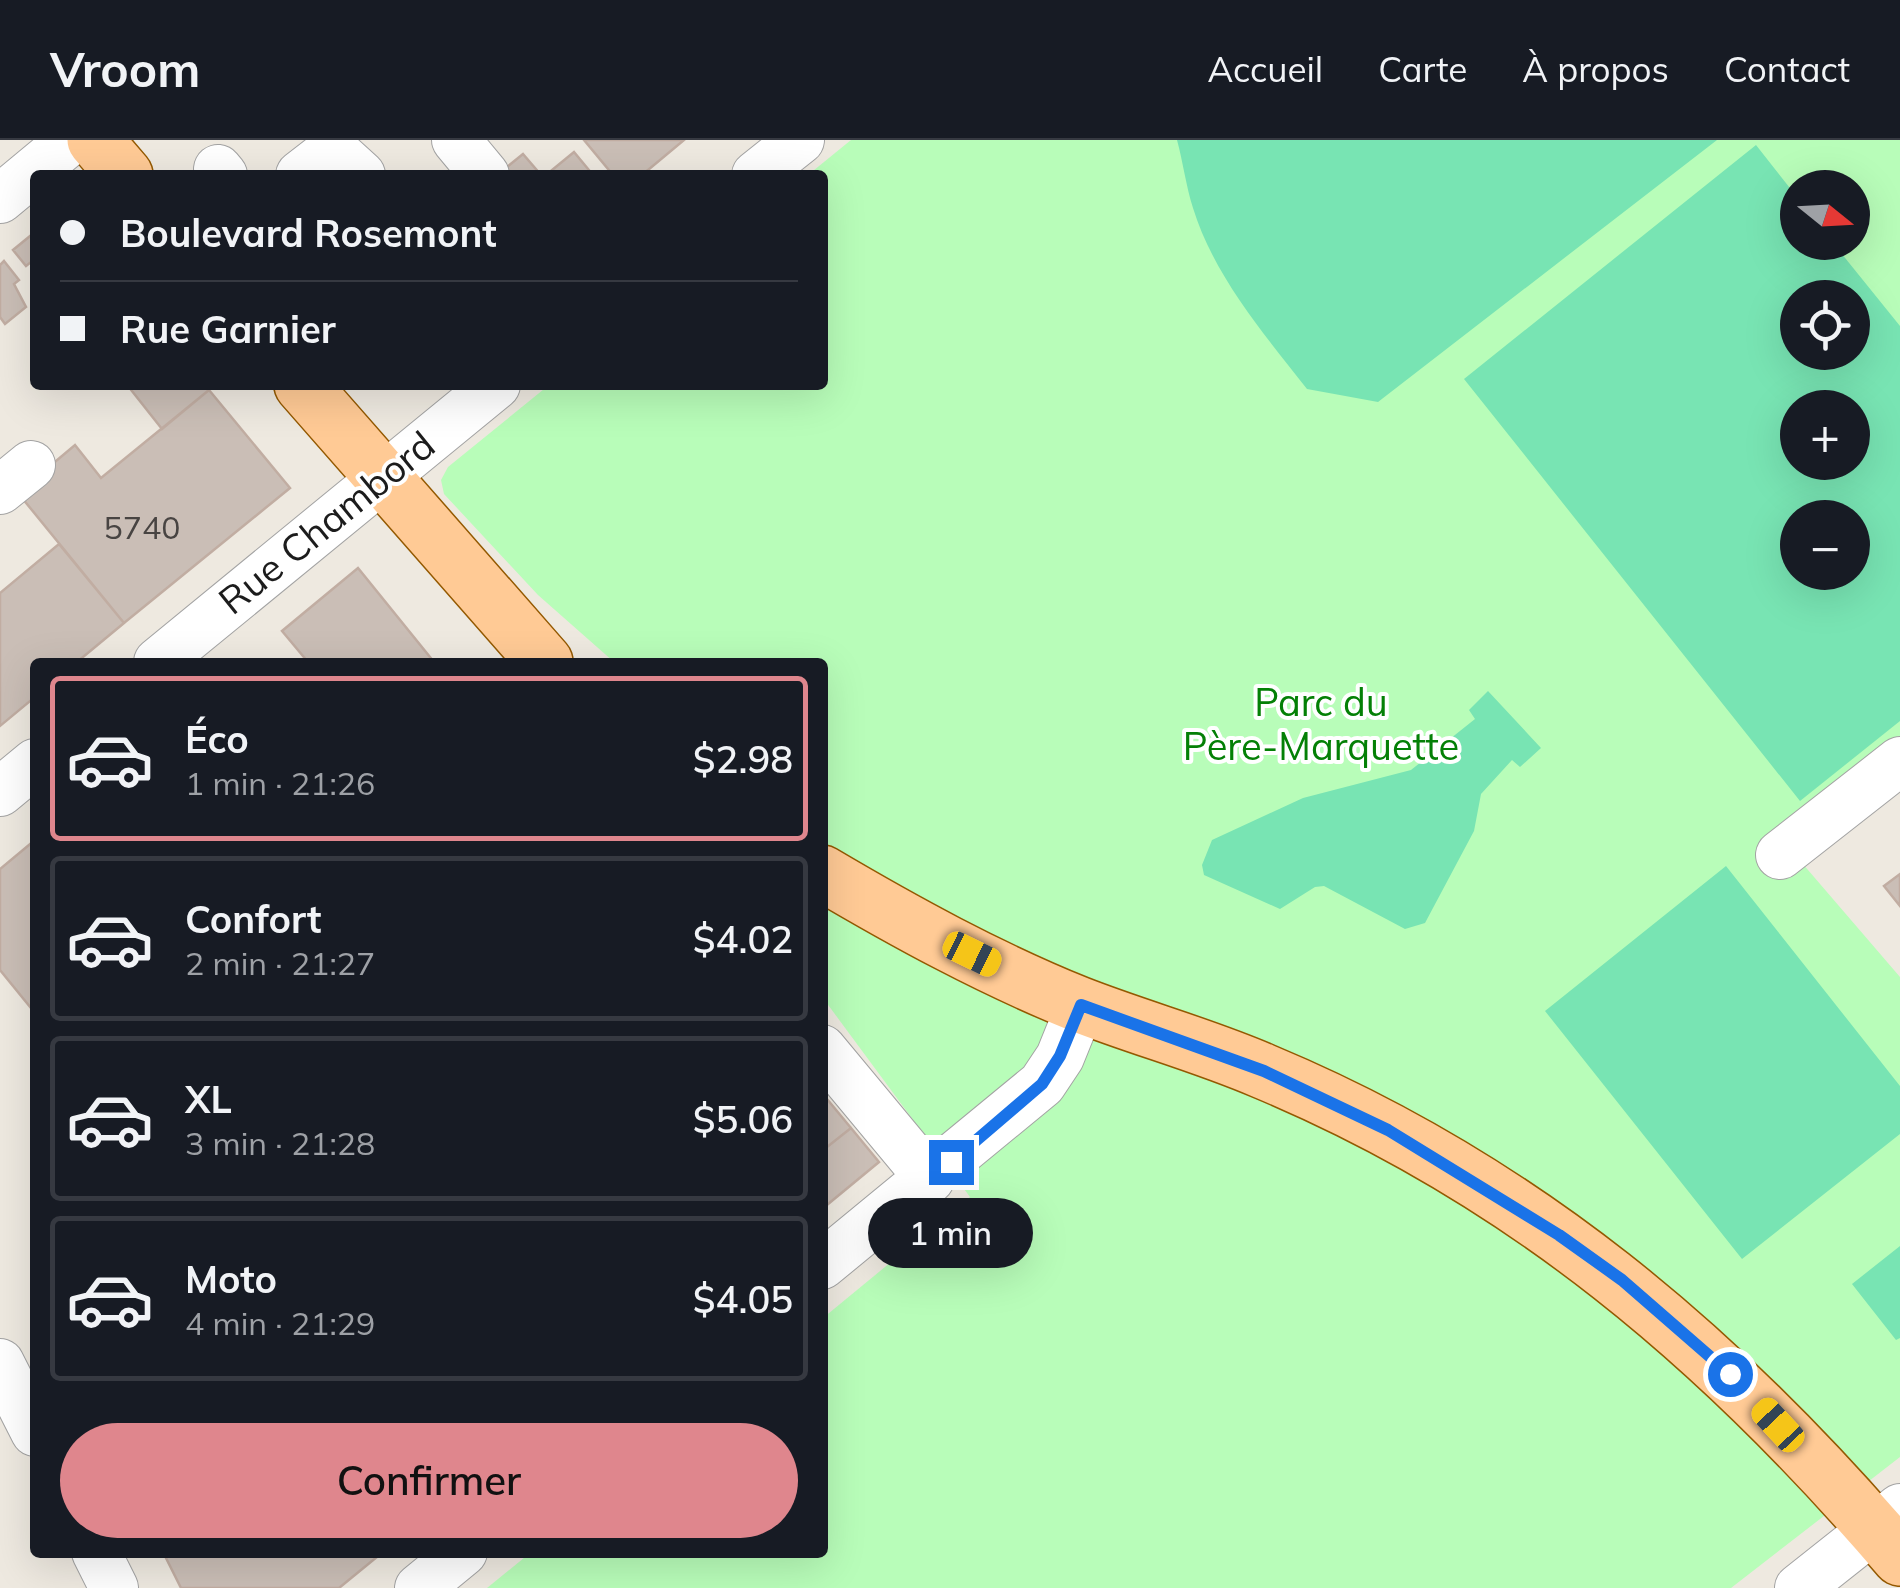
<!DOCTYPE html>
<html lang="fr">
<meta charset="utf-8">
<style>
:root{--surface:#171b24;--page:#242831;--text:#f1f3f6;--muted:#9ea1a6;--line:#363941;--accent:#df868d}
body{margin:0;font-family:Mulish,sans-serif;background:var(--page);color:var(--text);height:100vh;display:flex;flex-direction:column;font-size:38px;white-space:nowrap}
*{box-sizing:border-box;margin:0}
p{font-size:32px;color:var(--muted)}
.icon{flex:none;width:55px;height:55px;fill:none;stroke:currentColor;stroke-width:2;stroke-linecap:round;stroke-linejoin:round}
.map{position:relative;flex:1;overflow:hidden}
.details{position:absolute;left:30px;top:518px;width:798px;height:900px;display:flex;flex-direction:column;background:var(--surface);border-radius:10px;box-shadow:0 10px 40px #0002}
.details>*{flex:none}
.banner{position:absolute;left:30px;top:30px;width:798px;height:220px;border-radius:10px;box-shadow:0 10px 40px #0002;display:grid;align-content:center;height:220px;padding:0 30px;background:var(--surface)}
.needle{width:65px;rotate:108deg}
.controls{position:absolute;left:1780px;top:30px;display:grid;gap:20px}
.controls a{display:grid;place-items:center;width:90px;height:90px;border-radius:50%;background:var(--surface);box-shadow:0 10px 40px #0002;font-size:50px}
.end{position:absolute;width:45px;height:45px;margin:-22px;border:12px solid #1a73e8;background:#fff;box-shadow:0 0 0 5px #fff}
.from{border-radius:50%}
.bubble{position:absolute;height:70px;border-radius:35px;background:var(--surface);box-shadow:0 10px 40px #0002;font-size:32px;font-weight:600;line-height:70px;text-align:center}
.car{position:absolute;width:30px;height:60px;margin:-30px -15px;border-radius:12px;box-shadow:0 0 8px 2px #0007;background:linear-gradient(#f5c518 24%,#345 0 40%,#f5c518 0 76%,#345 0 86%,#f5c518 0)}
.banner b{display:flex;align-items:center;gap:35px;height:95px;font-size:38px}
.banner b+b{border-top:2px solid var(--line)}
.banner i{width:25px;height:25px;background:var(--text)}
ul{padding:18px 0 0;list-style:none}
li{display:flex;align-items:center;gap:30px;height:165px;margin:0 20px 15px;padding:0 10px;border:5px solid var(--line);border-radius:10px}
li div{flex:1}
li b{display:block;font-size:38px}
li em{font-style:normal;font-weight:600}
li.active{border-color:var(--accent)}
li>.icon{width:90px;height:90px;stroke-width:1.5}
.primary-button{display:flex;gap:20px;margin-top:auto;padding:20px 30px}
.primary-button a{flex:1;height:115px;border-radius:60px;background:var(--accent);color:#111;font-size:40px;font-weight:600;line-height:115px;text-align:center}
header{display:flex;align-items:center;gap:60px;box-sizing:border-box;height:140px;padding:0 50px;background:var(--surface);border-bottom:2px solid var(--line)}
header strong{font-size:48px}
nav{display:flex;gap:55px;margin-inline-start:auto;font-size:35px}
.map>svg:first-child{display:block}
</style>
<header>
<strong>Vroom</strong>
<nav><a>Accueil</a><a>Carte</a><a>À propos</a><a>Contact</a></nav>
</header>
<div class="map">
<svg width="1900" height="1448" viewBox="0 0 1900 1448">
<rect width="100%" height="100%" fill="#eee9e0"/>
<path fill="#b8fdb9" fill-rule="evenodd" d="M851 0H1900V644L1802 723 1900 837V1317L1731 1448H487L530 1413 822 1412 823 1178 970 1057 823 858 822 522H614L538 455 444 354 441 340 448 327 549 245H822V35H808ZM1798 48H1852V102H1798ZM1798 158H1852V212H1798ZM1798 268H1852V322H1798ZM1798 378H1852V432H1798Z"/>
<path fill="#78e4b3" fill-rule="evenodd" d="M1177 0H1717L1378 262 1307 249C1264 194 1214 136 1193 68 1186 46 1183 22 1177 0Z
M1756 5 1797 57 1798 102 1833 103 1900 186V581L1800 661 1464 239ZM1798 158H1852V212H1798ZM1798 268H1852V322H1798ZM1798 378H1852V432H1798Z
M1488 551 1541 608 1520 627 1512 620 1481 654 1474 691 1425 783 1405 789 1324 746 1315 747 1280 769 1204 735 1202 725 1212 700 1303 658 1411 630 1475 579 1469 570Z
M1726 726 1900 946V994L1742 1119 1545 871Z
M1900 1106V1198L1896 1200 1852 1144Z"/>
<path fill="#cabeb6" stroke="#c1ada2" stroke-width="2.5" d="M584 0H684L642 35H613Z
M574 12 593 35H546Z
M523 14 541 35H497Z
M35 92V119L26 126 13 110Z
M4 121 19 140 14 144 26 167 5 184 0 177V125Z
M206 245 209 250 162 289 128 246Z
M209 250 290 348 124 483 18 353 75 305 101 338Z
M59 404 124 483 77 522H35V557L0 586V453Z
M358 428 434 522H308L282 491Z
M35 700V873L0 830V729Z
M1900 734V766L1884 746Z
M822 953 851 988 822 1011Z
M851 988 879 1022 822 1069V1011Z
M163 1412H383L339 1448H181Z"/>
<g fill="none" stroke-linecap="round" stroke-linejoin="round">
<g stroke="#a3a3a3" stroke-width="50">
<path id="minor" d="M456 0 485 35
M218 29 223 35
M300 35 327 14 339 15 361 35
M756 35 800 0
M0 59 71 0
M0 350 31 325
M158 522 496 245
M0 652 35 623
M1780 715 1900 621
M822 909 930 1039
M822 1125 1042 944 1060 917 1081 865
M0 1223 35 1292
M96 1412 114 1448
M419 1448 463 1412
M1799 1448 1900 1368"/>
</g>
<g stroke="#945900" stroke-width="58">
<path id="major" d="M95 0 125 35
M302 245 545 522
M822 733C905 782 989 828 1078 864 1139 888 1203 905 1263 931 1522 1039 1720 1207 1900 1418"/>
</g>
<use href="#minor" stroke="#fff" stroke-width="48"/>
<use href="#major" stroke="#ffca95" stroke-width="55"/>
</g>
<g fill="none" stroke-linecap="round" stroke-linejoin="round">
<path stroke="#1a73e8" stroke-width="12" d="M951 1022 1042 944 1060 916 1081 865 1264 931 1388 990 1559 1095 1622 1140 1730 1234"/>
</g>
<g text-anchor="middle" stroke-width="8" stroke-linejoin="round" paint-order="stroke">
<g font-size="32" fill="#484442">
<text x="142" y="399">5740</text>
</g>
<g font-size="38" fill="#1c1c1c" stroke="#fff">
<text transform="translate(327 383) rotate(-39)" y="13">Rue Chambord</text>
</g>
<g font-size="38" fill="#048006" stroke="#fff">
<text x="1321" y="576">Parc du<tspan x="1321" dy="44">Père-Marquette</tspan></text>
</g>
</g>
</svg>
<div class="controls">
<a><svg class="needle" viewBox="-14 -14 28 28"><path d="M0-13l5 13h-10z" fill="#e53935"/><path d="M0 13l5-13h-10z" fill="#9ea1a6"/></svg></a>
<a><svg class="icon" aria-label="locate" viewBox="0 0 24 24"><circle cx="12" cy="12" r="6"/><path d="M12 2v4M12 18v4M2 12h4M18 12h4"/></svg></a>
<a>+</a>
<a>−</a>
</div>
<i class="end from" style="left:1730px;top:1234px"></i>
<i class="end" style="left:951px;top:1022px"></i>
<div class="bubble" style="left:868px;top:1058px;width:165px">1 min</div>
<i class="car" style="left:972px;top:814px;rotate:116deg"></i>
<i class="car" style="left:1778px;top:1285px;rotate:317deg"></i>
<div class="banner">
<b><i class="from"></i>Boulevard Rosemont</b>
<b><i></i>Rue Garnier</b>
</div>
<section class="details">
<ul>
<li class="active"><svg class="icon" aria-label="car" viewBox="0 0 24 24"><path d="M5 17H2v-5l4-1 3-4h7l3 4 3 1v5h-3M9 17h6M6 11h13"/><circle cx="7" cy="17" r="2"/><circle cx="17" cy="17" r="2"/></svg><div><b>Éco</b><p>1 min · 21:26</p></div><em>$2.98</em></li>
<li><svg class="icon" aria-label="car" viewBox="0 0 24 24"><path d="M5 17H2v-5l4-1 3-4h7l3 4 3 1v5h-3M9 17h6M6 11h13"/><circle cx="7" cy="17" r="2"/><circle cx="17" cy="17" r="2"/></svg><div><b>Confort</b><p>2 min · 21:27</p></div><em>$4.02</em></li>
<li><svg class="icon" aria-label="car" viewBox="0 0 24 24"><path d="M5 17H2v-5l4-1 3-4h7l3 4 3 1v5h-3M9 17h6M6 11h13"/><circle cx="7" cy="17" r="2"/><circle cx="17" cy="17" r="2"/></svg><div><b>XL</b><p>3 min · 21:28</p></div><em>$5.06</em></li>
<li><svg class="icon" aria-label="car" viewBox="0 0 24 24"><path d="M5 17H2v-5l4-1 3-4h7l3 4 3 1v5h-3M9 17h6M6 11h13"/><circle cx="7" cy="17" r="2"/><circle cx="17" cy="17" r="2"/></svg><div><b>Moto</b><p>4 min · 21:29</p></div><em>$4.05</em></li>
</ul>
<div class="primary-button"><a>Confirmer</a></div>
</section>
</div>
